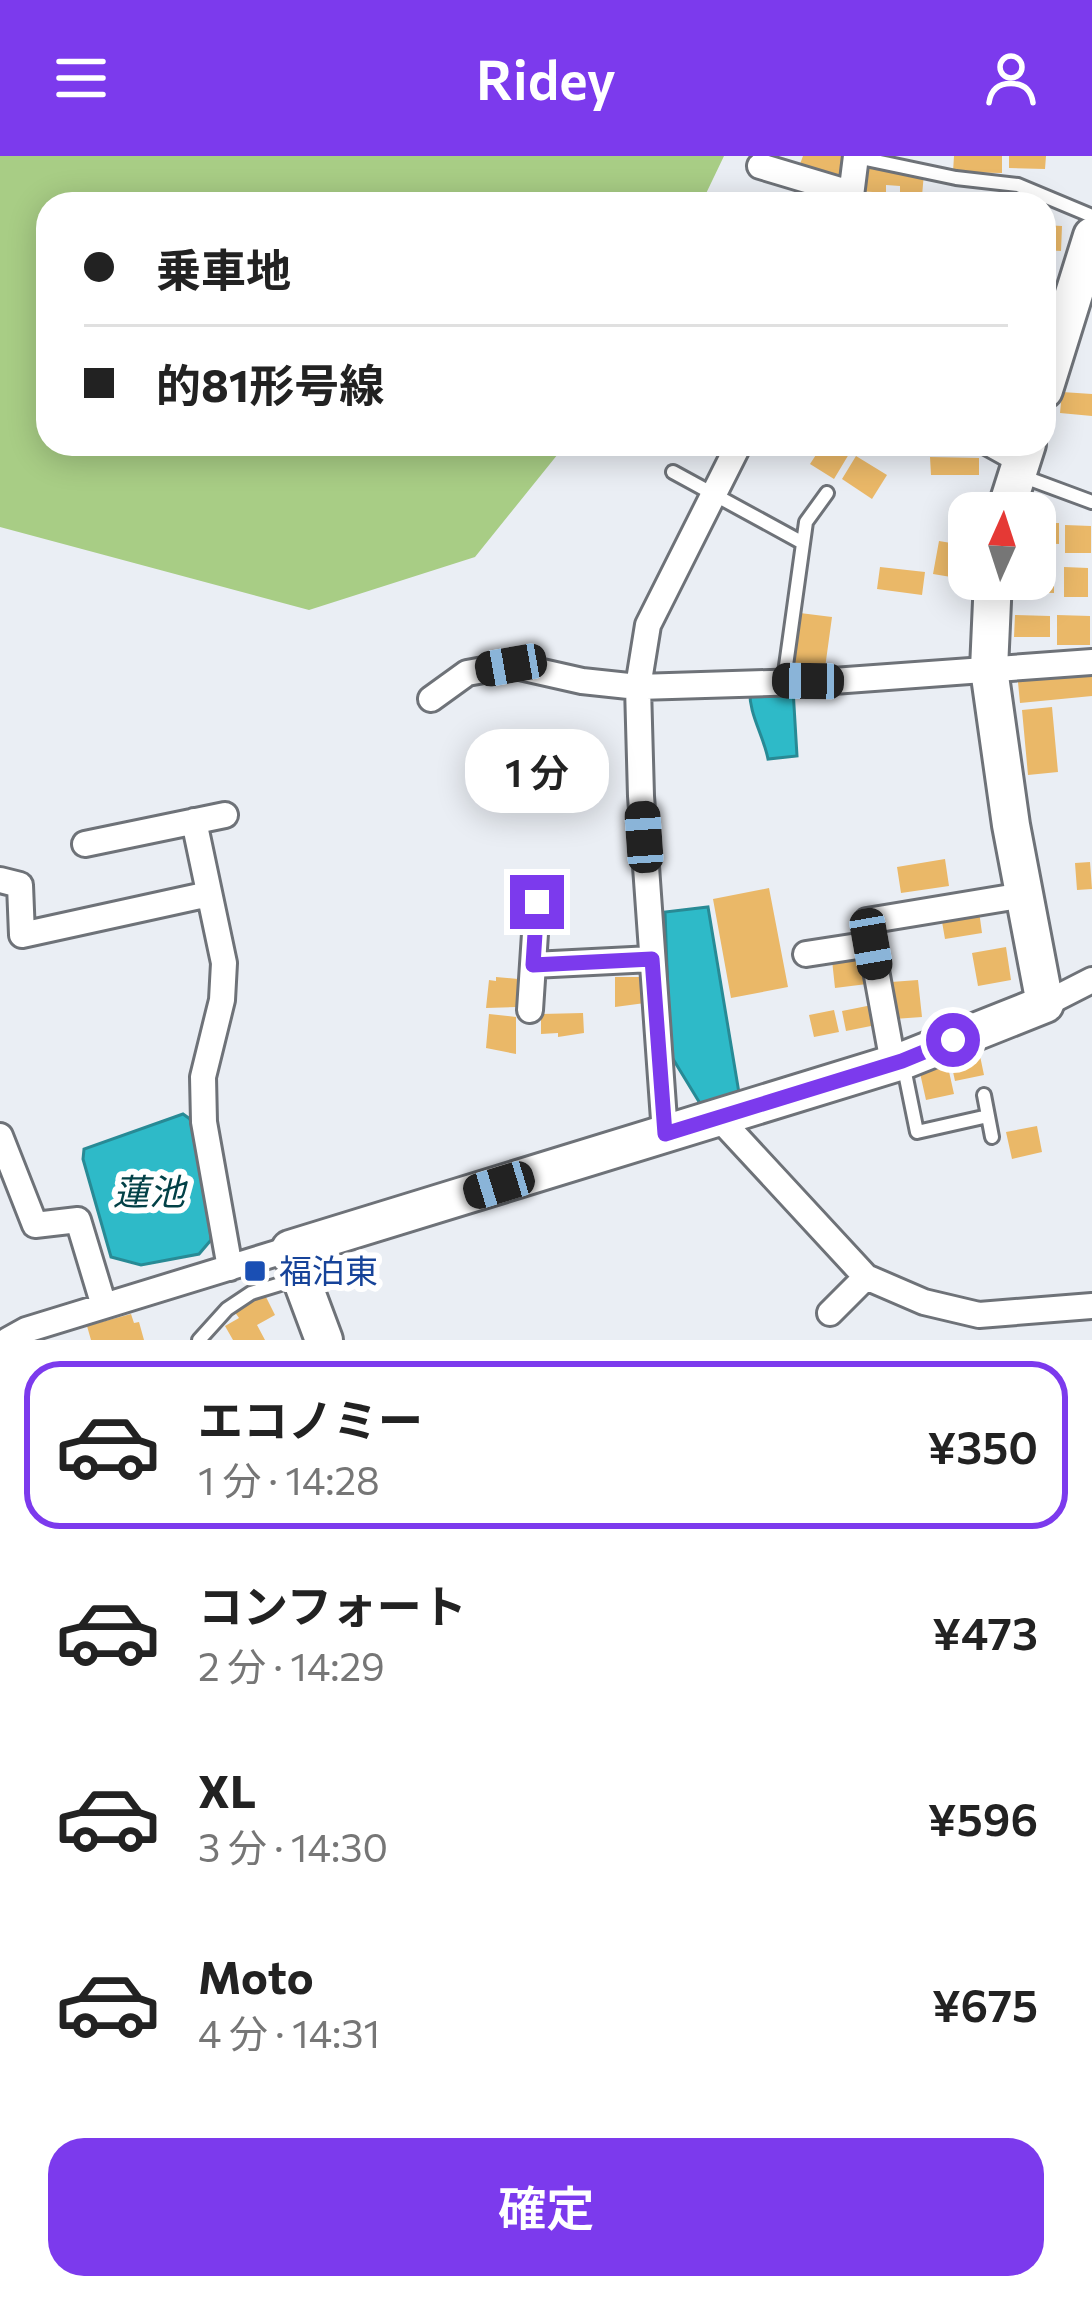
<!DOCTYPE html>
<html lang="ja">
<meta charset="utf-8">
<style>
:root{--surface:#fff;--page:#f2f2f2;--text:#222;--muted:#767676;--line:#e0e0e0;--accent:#7c3aed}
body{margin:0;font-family:Commissioner,"Noto Sans JP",sans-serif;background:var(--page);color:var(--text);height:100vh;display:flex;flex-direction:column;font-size:45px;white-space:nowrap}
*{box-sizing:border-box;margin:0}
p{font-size:39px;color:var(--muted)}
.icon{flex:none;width:66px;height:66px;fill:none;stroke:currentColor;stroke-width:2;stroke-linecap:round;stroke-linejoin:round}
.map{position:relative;height:1184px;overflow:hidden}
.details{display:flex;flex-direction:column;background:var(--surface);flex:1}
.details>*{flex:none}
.hud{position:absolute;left:36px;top:36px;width:1020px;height:264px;border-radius:36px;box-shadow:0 6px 30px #0003;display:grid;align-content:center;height:264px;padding:0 48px;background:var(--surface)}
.needle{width:78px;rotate:3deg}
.controls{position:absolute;left:948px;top:336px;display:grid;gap:24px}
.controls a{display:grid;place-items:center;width:108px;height:108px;border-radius:24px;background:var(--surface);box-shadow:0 6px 30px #0003;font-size:60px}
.end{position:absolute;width:54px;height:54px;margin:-27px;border:15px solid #7c3aed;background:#fff;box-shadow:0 0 0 6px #fff}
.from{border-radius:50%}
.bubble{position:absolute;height:84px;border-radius:36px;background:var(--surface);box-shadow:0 6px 30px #0003;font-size:39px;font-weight:600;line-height:84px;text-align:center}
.car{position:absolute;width:36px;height:72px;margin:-36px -18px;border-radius:15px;box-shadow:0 0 9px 3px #0007;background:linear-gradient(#222 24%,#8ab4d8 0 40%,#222 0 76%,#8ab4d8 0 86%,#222 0)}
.hud b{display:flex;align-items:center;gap:42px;height:114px;font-size:45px}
.hud b+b{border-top:3px solid var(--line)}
.hud i{width:30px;height:30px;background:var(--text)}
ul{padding:21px 0 0;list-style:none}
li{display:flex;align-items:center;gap:36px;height:168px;margin:0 24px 18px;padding:0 24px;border:6px solid transparent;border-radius:36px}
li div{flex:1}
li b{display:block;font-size:45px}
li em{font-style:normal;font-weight:600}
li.active{border-color:var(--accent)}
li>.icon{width:108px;height:108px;stroke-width:1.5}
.primary-button{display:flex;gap:24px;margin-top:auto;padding:24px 48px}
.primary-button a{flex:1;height:138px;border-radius:36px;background:var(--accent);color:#fff;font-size:48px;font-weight:600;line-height:138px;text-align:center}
header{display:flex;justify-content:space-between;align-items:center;height:156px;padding:0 48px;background:var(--accent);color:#fff;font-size:54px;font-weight:600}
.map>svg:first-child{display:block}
</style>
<header><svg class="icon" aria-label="menu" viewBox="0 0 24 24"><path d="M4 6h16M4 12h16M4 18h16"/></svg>Ridey<svg class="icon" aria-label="person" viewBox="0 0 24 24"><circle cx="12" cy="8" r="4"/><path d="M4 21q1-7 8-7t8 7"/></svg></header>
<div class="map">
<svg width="1092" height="1184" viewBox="0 0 1092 1184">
<rect width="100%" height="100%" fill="#eaeef4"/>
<path fill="#a8cd85" d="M0 0H724L701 48H48V288H566L475 401 309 454 0 371Z"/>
<path fill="#2ebac8" stroke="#288a95" stroke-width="3" d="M750 532 793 533 797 600 768 603C763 578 748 557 750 532Z
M708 751 739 937 701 949 670 898 665 756Z
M183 958 190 963 208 1047 211 1084 199 1098 141 1109 111 1101 83 1003 84 993Z"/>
<path fill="#eab868" d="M803 0H845L839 20 800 8Z
M954 0H1002V17L953 16Z
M1009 0H1046L1045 13 1009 12Z
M861 12 924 17 922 40 900 38V30L886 29V37L859 35Z
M1044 69 1062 70 1061 95 1044 94Z
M1062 236 1092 238V260L1060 257Z
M823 288H834L849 298 834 323 810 308Z
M856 300 887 319 872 343 842 323Z
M930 301 979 302V319H931Z
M1035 367H1059V388L1035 387Z
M1065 369 1091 370V397H1065Z
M939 385 969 390V424L933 418Z
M880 411 925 416 922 439 877 433Z
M1064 411 1088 412V441H1064Z
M1035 415 1054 416V437L1020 436V423H1035Z
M800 457 832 461 825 512 794 508Z
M1015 459 1050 460V481H1014Z
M1057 459 1090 460V489H1057Z
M1092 509V540L1020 547 1017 516Z
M1052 551 1058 616 1028 619 1022 554Z
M945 703 949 730 901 737 897 711Z
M1090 706 1092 733 1077 734 1075 707Z
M769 732 788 831 731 842 713 743Z
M979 755 982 777 945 783 941 760Z
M1006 791 1011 824 978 830 972 797Z
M864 801 867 828 835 832 832 804Z
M496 821 518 823 516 851 486 852 489 824 496 825Z
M615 821H642L645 847 615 851Z
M918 824 922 861 894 863 891 826Z
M872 849 876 869 846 875 842 855Z
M834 854 839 876 814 881 809 859Z
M583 857 584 877 558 881V877L541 878V858Z
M489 858 516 861V898L486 892Z
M979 895 984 919 955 925 950 902Z
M948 911 954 938 926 944 920 917Z
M1037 970 1042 996 1012 1003 1006 976Z
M265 1139 275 1159 257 1169 265 1184H233L225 1170 239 1162 234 1155Z
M131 1158 134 1167 139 1166 144 1184H91L87 1170Z"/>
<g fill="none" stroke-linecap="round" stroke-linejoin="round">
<g stroke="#6e7278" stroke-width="18">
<path id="lane" d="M856 1 956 22 1018 29 1092 60
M978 288 1014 308
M673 316 803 387
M1019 319 1092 346
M784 524 806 366 827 337
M904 912 917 976 988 960
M984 939 992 981
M199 1184 227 1153 251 1137 297 1123"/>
</g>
<g stroke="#6e7278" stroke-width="30">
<path id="street" d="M760 10 850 37
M850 48 856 0
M431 543 467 517 511 509 582 525 638 531 833 525 1092 506
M194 665 224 807 222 844 203 921 204 966 230 1112
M85 688 225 659
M0 724 20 729 22 779 209 738
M806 798 871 788
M533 809 652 803
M1045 848 1092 824
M530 854 537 747
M893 907 867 765 1024 739
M719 962 866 1121 924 1146 979 1159 1092 1150
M665 978 641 640 638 531 648 469 739 288
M0 980 35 1069 78 1064 104 1150
M830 1157 866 1121
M8 1184 26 1174 290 1093"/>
</g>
<g stroke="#6e7278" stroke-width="42">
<path id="secondary" d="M1044 234 1092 80
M1005 357 1027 288
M324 1184 290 1093 902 905 1045 848 1011 669 989 513 993 423"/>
</g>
<use href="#lane" stroke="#fff" stroke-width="12"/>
<use href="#street" stroke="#fff" stroke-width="24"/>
<use href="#secondary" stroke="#fff" stroke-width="36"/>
</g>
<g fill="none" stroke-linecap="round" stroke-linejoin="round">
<path stroke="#7c3aed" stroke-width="15" d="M537 746 533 809 652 803 665 978 902 905 953 884"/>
</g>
<rect fill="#1a4fb4" stroke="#fff" stroke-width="4.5" x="243" y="1103" width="24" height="24" rx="6"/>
<g text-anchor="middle" stroke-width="12" stroke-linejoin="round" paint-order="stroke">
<g font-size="33" fill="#164399" stroke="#fff" text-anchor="start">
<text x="279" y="1127">福泊東</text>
</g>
<g font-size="36" font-style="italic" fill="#024147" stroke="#fff">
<text x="149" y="1049">蓮池</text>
</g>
</g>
</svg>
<div class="controls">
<a><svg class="needle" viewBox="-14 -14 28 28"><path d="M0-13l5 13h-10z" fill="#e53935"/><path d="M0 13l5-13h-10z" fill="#767676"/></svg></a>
</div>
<i class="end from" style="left:953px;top:884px"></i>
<i class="end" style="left:537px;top:746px"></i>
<div class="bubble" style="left:465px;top:573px;width:144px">1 分</div>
<i class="car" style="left:511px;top:509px;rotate:260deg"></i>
<i class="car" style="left:808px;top:525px;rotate:271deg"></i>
<i class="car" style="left:644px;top:681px;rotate:356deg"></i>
<i class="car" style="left:871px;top:788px;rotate:170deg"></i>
<i class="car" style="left:499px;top:1029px;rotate:253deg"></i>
<div class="hud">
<b><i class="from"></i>乗車地</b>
<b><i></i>的81形号線</b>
</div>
</div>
<section class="details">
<ul>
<li class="active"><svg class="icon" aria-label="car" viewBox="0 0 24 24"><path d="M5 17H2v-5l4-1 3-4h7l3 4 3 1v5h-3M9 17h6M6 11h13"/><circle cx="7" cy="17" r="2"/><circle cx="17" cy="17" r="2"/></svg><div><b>エコノミー</b><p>1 分 · 14:28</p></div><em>¥350</em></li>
<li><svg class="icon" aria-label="car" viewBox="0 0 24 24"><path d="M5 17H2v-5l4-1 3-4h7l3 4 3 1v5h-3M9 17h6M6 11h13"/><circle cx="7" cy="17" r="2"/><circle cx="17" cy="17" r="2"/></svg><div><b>コンフォート</b><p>2 分 · 14:29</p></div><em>¥473</em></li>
<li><svg class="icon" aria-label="car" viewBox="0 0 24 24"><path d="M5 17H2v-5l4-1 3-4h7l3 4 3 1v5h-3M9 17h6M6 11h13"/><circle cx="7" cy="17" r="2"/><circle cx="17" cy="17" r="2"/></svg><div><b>XL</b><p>3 分 · 14:30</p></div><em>¥596</em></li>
<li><svg class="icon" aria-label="car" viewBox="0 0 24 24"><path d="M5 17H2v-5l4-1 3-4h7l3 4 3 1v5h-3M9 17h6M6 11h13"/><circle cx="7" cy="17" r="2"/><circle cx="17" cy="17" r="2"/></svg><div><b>Moto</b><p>4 分 · 14:31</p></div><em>¥675</em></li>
</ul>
<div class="primary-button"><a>確定</a></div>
</section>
